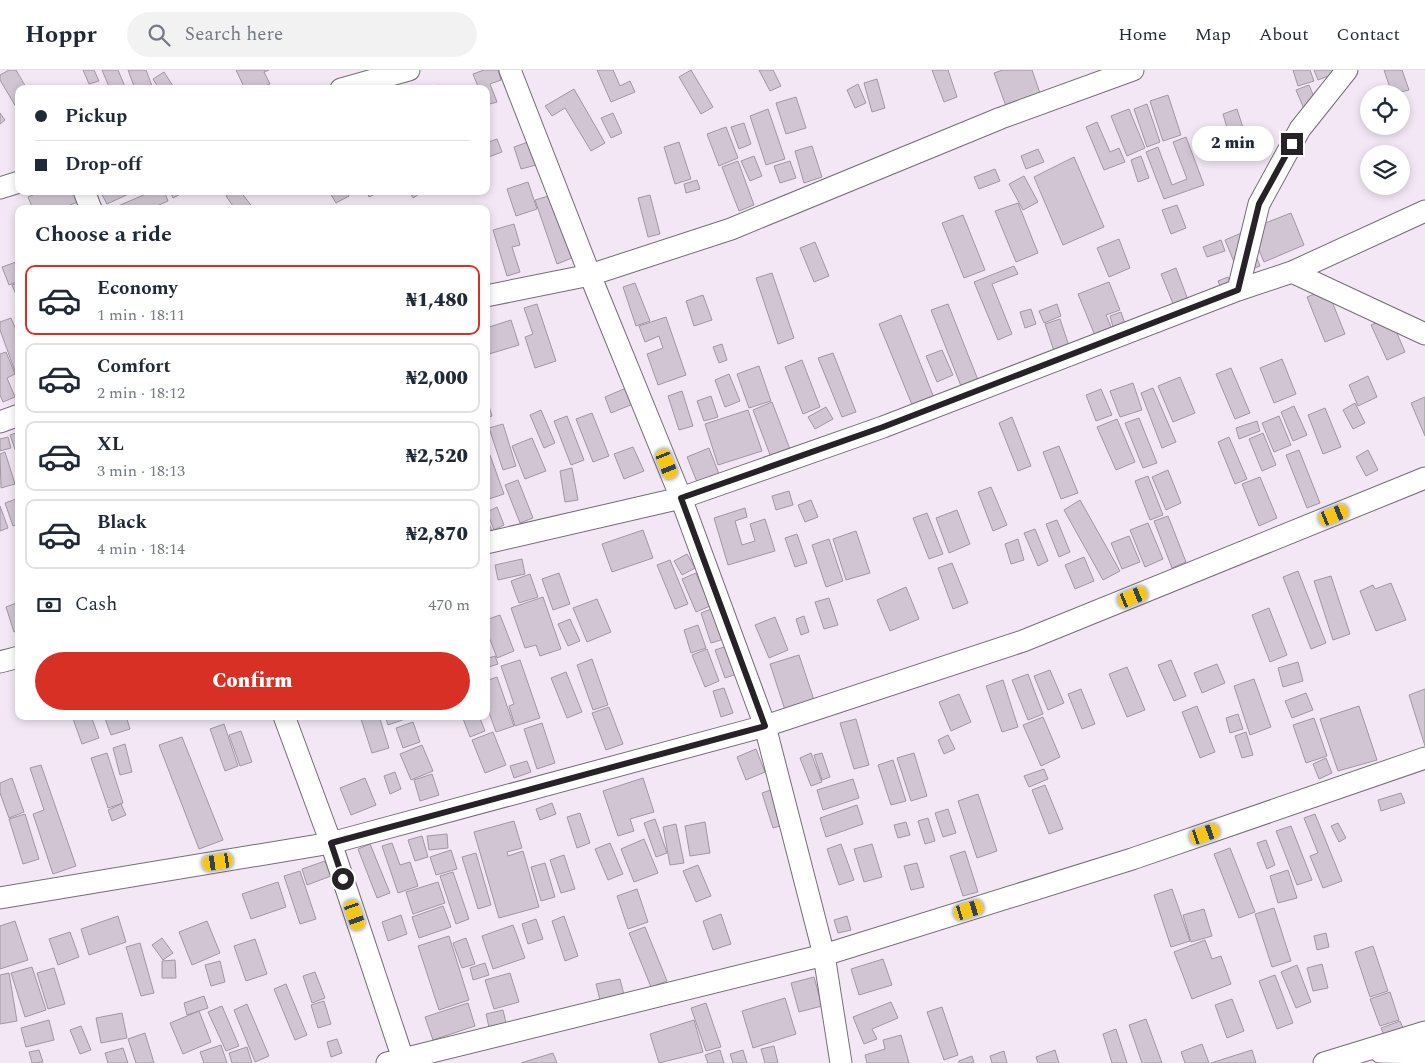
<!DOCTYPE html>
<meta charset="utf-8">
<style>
:root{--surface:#fff;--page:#f2f2f3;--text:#1f2937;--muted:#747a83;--line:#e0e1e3;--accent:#d93025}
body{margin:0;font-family:Spectral,serif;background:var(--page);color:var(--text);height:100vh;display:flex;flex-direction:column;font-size:19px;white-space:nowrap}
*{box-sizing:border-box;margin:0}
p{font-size:16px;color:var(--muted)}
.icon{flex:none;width:28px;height:28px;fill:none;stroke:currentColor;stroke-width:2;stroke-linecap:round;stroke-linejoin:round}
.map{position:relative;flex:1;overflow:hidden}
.sheet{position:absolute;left:15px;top:135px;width:475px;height:515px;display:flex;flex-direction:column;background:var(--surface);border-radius:10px;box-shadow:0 2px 8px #0003}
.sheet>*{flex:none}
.hud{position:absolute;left:15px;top:15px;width:475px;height:110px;border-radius:10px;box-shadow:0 2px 8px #0003;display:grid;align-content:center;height:110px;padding:0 20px;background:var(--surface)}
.tools{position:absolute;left:1360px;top:15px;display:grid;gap:10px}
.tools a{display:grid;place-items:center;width:50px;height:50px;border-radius:50%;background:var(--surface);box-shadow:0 2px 8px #0003;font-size:25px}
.end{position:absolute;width:22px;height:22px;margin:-11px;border:6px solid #262227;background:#fff;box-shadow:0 0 0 2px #fff}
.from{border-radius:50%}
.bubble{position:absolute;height:35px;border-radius:18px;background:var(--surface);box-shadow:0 2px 8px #0003;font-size:16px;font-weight:800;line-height:35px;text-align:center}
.car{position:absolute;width:15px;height:30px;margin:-15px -8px;border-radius:6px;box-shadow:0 0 4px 1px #0007;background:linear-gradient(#f5c518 24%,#345 0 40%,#f5c518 0 76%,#345 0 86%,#f5c518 0)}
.hud b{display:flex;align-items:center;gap:18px;height:48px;font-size:19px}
.hud b+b{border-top:1px solid var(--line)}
.hud i{width:12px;height:12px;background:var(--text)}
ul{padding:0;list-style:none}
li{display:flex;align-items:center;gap:15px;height:70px;margin:0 10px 8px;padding:0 10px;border:2px solid var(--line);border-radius:10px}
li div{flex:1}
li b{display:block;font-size:19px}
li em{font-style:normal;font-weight:800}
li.current{border-color:var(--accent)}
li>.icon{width:45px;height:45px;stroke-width:1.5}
h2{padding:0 20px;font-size:22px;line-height:60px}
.pay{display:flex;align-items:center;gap:12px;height:55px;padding:0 20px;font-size:19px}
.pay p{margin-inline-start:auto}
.action{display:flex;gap:10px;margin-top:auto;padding:10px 20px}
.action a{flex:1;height:58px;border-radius:30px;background:var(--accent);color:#fff;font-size:20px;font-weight:800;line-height:58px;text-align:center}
header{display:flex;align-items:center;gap:30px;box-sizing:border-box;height:70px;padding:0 25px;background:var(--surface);border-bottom:1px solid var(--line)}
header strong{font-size:24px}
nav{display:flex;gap:28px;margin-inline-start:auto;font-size:18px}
.search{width:350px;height:45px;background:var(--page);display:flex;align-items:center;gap:12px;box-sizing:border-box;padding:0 18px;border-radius:28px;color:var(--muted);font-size:19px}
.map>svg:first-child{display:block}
</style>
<header>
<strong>Hoppr</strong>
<div class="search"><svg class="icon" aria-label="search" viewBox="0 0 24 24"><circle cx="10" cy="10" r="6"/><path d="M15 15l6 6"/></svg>Search here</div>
<nav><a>Home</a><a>Map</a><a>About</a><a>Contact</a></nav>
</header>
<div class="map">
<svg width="1425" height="993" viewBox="0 0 1425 993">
<rect width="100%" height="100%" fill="#f3e7f5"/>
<path fill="#d1c5d3" stroke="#a196a3" d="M9 0H16L27 19H19V42L0 10V5Z
M83 0H94L99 11 89 14Z
M102 0H118L126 19H110Z
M128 0H146L152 16 135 19Z
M236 0H269L264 2 270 14 259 19H245Z
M484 0H498L501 10 490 14 497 32 486 35V19H479L473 4Z
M597 0H613L620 16 630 11 635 22 611 32Z
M691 0 713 37 701 44 679 7Z
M759 0H773L781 16 770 21Z
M932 0H948L957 27 944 32Z
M1003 0H1032L1041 26 1007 39 994 3Z
M1293 0H1310L1314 11 1298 16Z
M1314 0H1334L1336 3 1318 10Z
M1384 0H1402L1409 20 1392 24Z
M164 2 175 19H159L153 9Z
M877 9 885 38 872 42 864 13Z
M858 14 866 33 855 38 847 20Z
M439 15 441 19H429Z
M1309 15 1317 34 1304 39 1296 20Z
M574 19 605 73 591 81 565 38 552 46 545 36Z
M1168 25 1181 65 1163 71 1150 31Z
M796 27 806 58 786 64 776 33Z
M1147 34 1160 72 1147 77 1134 39Z
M768 39 785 89 766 95 750 46Z
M1129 39 1145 78 1127 86 1111 46Z
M1237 39 1245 64 1230 68 1223 44Z
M0 43 5 50 0 54Z
M613 43 622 63 611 68 601 48Z
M1097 52 1110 82 1119 78 1125 92 1104 100 1086 57Z
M744 53 751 74 739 79 731 57Z
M726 57 738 88 719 96 707 64Z
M1186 67 1204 115 1164 129 1146 82 1158 77 1172 115 1187 109 1173 72Z
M497 69 502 82 486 88V73Z
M528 72 536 95 521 99 514 77Z
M679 72 691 109 675 114 664 77Z
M812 76 822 107 804 113 795 81Z
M1038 79 1044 92 1026 99 1021 86Z
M754 86 762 106 750 111 741 91Z
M1141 86 1149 108 1138 112 1131 90Z
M1074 87 1104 157 1063 175 1034 107Z
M738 91 754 135 739 141 722 97Z
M790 91 796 108 780 113 774 96Z
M995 99 1000 111 979 119 974 107Z
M1024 106 1038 132 1023 140 1009 114Z
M697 110 700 119 686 123 684 114Z
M528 112 537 139 516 146 507 119Z
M42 121H79L83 130 60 139H33L28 127Z
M100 121H135L107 134Z
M153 121H164L168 131 150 139H111Z
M170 121H186L173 128Z
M233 121H240L254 139H235L226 126Z
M329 121H347L349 126 336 133Z
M367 121H381L369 127Z
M409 121H424L413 128Z
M552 125 572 188 557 194 535 130Z
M650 125 660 164 648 167 638 128Z
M1018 133 1038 183 1016 192 995 141Z
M1177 135 1186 158 1171 164 1162 140Z
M1291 143 1304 175 1264 192 1250 159Z
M963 145 985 200 964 208 942 153Z
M514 154 520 175 512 177 520 202 507 206 493 160Z
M1246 161 1260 196 1239 204 1225 170Z
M1119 169 1130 198 1109 207 1097 178Z
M1221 170 1225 181 1207 187 1203 177Z
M815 172 829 206 814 212 800 178Z
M19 191V211L9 215 2 197Z
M1014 196 1018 204 992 214 1012 264 998 270 974 212Z
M1176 198 1188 230 1174 236 1161 204Z
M772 203 794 268 778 274 756 208Z
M1228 207 1233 219 1223 223 1218 211Z
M19 212V227H17L12 215Z
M1109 212 1120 240 1106 245 1115 266 1098 273 1078 224Z
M635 213 650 251 636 256 623 217Z
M1327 219 1345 264 1325 272 1307 227Z
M703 225 712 250 694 256 686 231Z
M537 234 556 291 535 298 525 267 533 264 524 238Z
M948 234 978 310 961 316 931 240Z
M1057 234 1061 246 1044 253 1039 241Z
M1031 239 1036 254 1025 258 1020 242Z
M1121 242 1127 260 1115 264 1110 246Z
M901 245 936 333 915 342 879 254Z
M666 247 686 305 658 315 647 284 663 278 659 266 645 272 639 256Z
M1390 247 1405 282 1387 290 1371 255Z
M11 248 19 267V303L16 304 0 260V252Z
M1060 249 1069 276 1054 281 1045 254Z
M511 250 519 275 489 284 486 258Z
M722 274 727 290 719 293 713 277Z
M942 280 953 305 937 312 926 286Z
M6 282 15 304 7 308 15 327 3 332 0 325V284Z
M833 283 856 342 842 347 818 288Z
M1282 289 1296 324 1274 333 1260 298Z
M802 290 820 337 803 344 785 297Z
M759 296 771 331 749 338 737 304Z
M1231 298 1250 343 1235 349 1216 304Z
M729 304 740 331 725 337 715 310Z
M1368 306 1377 327 1358 336 1349 315Z
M1180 307 1195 343 1173 352 1158 316Z
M1133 313 1142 340 1120 347 1110 321Z
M626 318 633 334 611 343 605 327Z
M1153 318 1176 372 1162 378 1141 323Z
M1101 319 1112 345 1096 351 1086 325Z
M682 321 693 356 679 360 668 326Z
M711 326 718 347 704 351 697 331Z
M486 327 492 346 486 348Z
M1425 327V366L1411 333Z
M772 332 791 382 772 390 753 340Z
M1355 333 1365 353 1353 359 1343 340Z
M1294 336 1307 365 1293 371 1281 342Z
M826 337 833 349 815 359 808 347Z
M1325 338 1341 377 1323 384 1308 345Z
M541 340 555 373 544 378 530 345Z
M748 340 762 381 718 395 705 354Z
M592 343 609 386 593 392 576 349Z
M567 346 584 390 571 395 554 351Z
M1279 346 1291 375 1274 382 1262 353Z
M1012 347 1031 396 1018 401 999 353Z
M1139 348 1157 393 1143 398 1125 353Z
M1117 349 1135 392 1116 400 1097 357Z
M1257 351 1260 361 1239 369 1236 358Z
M503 354 516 396 503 400 489 358Z
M19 362V391L10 365Z
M1263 363 1276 395 1262 401 1249 369Z
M8 367 11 378 0 381V369Z
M1229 367 1247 409 1235 414 1218 372Z
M532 368 546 401 525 409 512 376Z
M1059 376 1078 423 1061 429 1043 382Z
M633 377 644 401 624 409 614 384Z
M709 378 719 404 697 412 687 387Z
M1299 380 1320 433 1307 438 1286 385Z
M1368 380 1378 400 1366 406 1356 387Z
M5 382 15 414 1 418 0 384Z
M490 385 504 424 486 430V387Z
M572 398 578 430 565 432 560 401Z
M1168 400 1181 433 1166 440 1152 407Z
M1148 406 1163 445 1150 450 1135 411Z
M1260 407 1277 448 1259 456 1242 414Z
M518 410 533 448 520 453 505 415Z
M991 417 1007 455 993 461 978 422Z
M789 421 793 435 776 440 772 426Z
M19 428V454L13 456 5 433Z
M811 430 818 447 805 452 798 435Z
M1080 430 1120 501 1103 510 1064 440Z
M0 436 8 458 0 461Z
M497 437 504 455 494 460 487 442Z
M745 438 747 447 735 451 742 475 755 471 750 454 765 449 775 481 728 495 714 448Z
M957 440 970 474 949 483 936 448Z
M927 443 943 484 929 489 913 448Z
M486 446 492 461 486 463Z
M1168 446 1186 492 1172 498 1154 451Z
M1057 450 1070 482 1059 487 1046 454Z
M1148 453 1163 489 1145 497 1130 460Z
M1035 459 1048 491 1038 496 1024 463Z
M643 460 653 488 612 502 602 474Z
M856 461 870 503 846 510 833 469Z
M797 464 807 493 795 497 785 468Z
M1129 466 1140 492 1122 499 1111 473Z
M829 469 843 511 826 517 812 475Z
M1018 469 1024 490 1011 494 1005 474Z
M687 484 695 498 682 505 674 491Z
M1084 487 1094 511 1075 519 1065 495Z
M522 489 525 504 498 510 495 495Z
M670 490 688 534 675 539 657 495Z
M952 493 968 533 953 539 938 498Z
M1298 501 1326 573 1311 579 1283 507Z
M559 503 570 534 553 540 542 509Z
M696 503 710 536 696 542 682 509Z
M530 504 538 527 519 533 511 511Z
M1331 506 1350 564 1333 570 1314 511Z
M1391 513 1406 550 1376 561 1360 521 1373 515 1375 519Z
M906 517 919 549 890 561 877 530Z
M543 527 561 579 540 586 536 575 525 578 511 538Z
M829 528 838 555 824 559 815 532Z
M597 529 611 562 587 572 573 538Z
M19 532V560L14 562 6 537Z
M714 538 724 569 711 573 701 543Z
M1269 538 1287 585 1270 592 1252 545Z
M500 545 514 581 497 588 486 559V550Z
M804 546 809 562 801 565 796 549Z
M775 547 788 580 769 588 755 555Z
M570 549 580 571 568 576 558 554Z
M698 555 706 578 691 583 684 560Z
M727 576 737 604 725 608 715 580Z
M707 579 719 611 705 617 692 585Z
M799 585 814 630 785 640 770 594Z
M495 586 498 594 486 598V589Z
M592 589 608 635 593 640 577 595Z
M520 590 540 648 515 656 509 636 514 634 501 596Z
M1171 590 1186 626 1174 631 1158 595Z
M1298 592 1303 611 1283 617 1278 598Z
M1217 594 1225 613 1202 623 1194 603Z
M1127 597 1145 640 1127 647 1109 604Z
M1050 600 1064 633 1048 640 1034 606Z
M566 602 582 642 567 648 551 608Z
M1028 604 1043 644 1028 650 1012 610Z
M497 607 514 656 496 662 486 634V611Z
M1254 609 1271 657 1250 665 1234 616Z
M1003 610 1018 657 1002 662 986 616Z
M724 618 733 643 721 647 713 621Z
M1081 619 1095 654 1082 659 1068 624Z
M1425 619V676L1409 625Z
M1306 623 1313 640 1292 648 1285 631Z
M959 624 971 652 951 661 939 632Z
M1197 636 1215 682 1200 688 1182 642Z
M1359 636 1377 690 1338 701 1320 649Z
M609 637 623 674 606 680 592 643Z
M1238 644 1243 659 1230 663 1226 648Z
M72 646H91L99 668 82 674Z
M104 646H126L130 659 111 665Z
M360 646H379L389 678 372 683Z
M385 646H407L408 648 388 655Z
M462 646H479L485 661 470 667Z
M1043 647 1060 687 1041 696 1023 655Z
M1314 648 1327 686 1306 693 1293 655Z
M856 649 869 695 854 699 840 653Z
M413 652 420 672 403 678 396 658Z
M542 653 555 693 537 699 524 659Z
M224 654 238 696 225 701 210 659Z
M241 661 252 692 240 696 229 665Z
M493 662 506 695 485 703 472 670Z
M1246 662 1253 685 1242 688 1235 666Z
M948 665 955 679 944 684 938 670Z
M182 667 223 770 199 779 159 675Z
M125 674 132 702 120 705 113 678Z
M422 675 433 701 411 710 400 684Z
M756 679 765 702 746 710 737 687Z
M107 683 123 733 108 738 91 688Z
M811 683 822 712 811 716 800 688Z
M822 683 830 707 822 710 814 685Z
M914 683 927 726 911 731 897 688Z
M1326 688 1332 703 1319 709 1313 694Z
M893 690 906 731 891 735 878 695Z
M527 691 531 702 514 708 510 696Z
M41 695 76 796 53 804 33 744 44 740 30 698Z
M1044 699 1048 709 1029 717 1024 706Z
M395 702 401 719 390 724 384 706Z
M432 704 439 725 420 731 414 710Z
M12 708 24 742 9 748 0 723V713Z
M365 708 376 735 351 745 340 718Z
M643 708 654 742 630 749 634 761 618 766 603 721Z
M853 709 859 728 823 740 817 720Z
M1045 715 1063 759 1049 764 1032 720Z
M776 718 787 754 773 758 762 723Z
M1401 723 1405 733 1381 741 1378 730Z
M978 724 997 781 977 788 958 731Z
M552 733 556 744 540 750 536 739Z
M121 734 126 745 112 751 108 740Z
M857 735 863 754 826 767 820 748Z
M948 739 956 763 943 767 935 743Z
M580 743 590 773 577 778 567 747Z
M25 744 39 789 23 794 9 749Z
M1315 744 1342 811 1323 818 1310 786 1318 783 1304 748Z
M928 748 935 771 925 774 918 751Z
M655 749 667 783 656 787 644 753Z
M514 751 522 778 507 782 508 786 523 781 539 837 499 848 474 762Z
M705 752 710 783 690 786 685 756Z
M906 752 910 765 898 768 894 755Z
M1338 753 1346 768 1339 772 1331 756Z
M676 754 684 793 670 795 663 757Z
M1291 756 1312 810 1297 815 1276 761Z
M447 764 448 778 429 780 427 766Z
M422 766 428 787 415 791 408 770Z
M644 769 658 803 634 812 621 779Z
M1266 770 1275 795 1267 799 1257 773Z
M392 773 400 795 410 792 418 816 398 823 382 776Z
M610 773 623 804 608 810 595 779Z
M370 774 390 823 377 828 358 779Z
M841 774 854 810 839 815 827 779Z
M872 774 882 807 864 812 854 779Z
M1230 778 1255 842 1239 848 1214 784Z
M451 780 457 799 436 805 430 787Z
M965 781 978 822 963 826 950 786Z
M476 783 491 835 478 839 462 787Z
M564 785 575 819 561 823 550 790Z
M325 791 331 806 307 815 302 799Z
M545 793 555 827 541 831 531 797Z
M917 793 924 817 911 820 904 796Z
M698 795 711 826 696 832 683 801Z
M1288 800 1297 828 1278 833 1270 806Z
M300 801 316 849 300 854 284 806Z
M453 802 469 849 456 854 440 806Z
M278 812 286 837 251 849 242 824Z
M438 812 445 833 413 844 406 822Z
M637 819 648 852 628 859 617 826Z
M1172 819 1190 871 1171 877 1154 825Z
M443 836 451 857 419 868 412 847Z
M1274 838 1291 891 1272 897 1255 844Z
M1204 839 1212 866 1191 872 1183 845Z
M721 844 731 874 713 880 703 851Z
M401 845 407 864 388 871 382 852Z
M118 846 126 872 89 885 81 859Z
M564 846 578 886 565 891 552 851Z
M847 846 851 860 838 863 834 850Z
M536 849 543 869 528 874 522 854Z
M15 851 28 890 0 899V856Z
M207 851 220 883 192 895 179 862Z
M513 855 525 888 493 899 482 866Z
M645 857 667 911 651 917 629 863Z
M70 862 79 887 58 895 49 869Z
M1326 863 1329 877 1317 880 1314 866Z
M449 866 469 930 439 940 418 876Z
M162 868 173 883 163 890 152 875Z
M466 868 475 894 462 898 453 873Z
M255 869 267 904 246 911 234 876Z
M1205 870 1212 889 1221 886 1231 914 1192 929 1174 882Z
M140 873 154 923 141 926 126 877Z
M1373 876 1388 921 1370 927 1355 882Z
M883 889 892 915 859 925 851 899Z
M175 890 176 908H162V891Z
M220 891 225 912 211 916 205 895Z
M485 893 489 905 473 910 470 898Z
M1322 894 1328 918 1313 921 1307 898Z
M1297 895 1311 932 1296 938 1281 902Z
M32 897 46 940 25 947 11 903Z
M54 898 65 934 48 939 37 903Z
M315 902 325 928 312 933 303 906Z
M9 903 17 951 0 954V905Z
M510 903 519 932 494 939 485 910Z
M1275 905 1293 953 1277 959 1259 911Z
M814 907 822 936 799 942 791 913Z
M620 909 624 925 600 930 596 914Z
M286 914 307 965 295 970 274 919Z
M1390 922 1399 950 1380 956 1370 929Z
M204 926 208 938 187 945 184 933Z
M785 928 796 964 753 978 742 941Z
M1232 929 1244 961 1227 968 1215 935Z
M324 931 331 954 318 958 311 935Z
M891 932 898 948 872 959 877 969 864 974 853 947Z
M468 933 475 956 433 970 425 947Z
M706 933 721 977 706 981 691 938Z
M247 934 269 986 255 992 234 940Z
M222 936 239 976 226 981 208 942Z
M942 937 958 985 944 990 927 942Z
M503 940 506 953 489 957 486 944Z
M199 941 211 972 183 984 170 953Z
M122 943 127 968 101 973 96 948Z
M1146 949 1162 993H1142L1129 955Z
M49 950 54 970 26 977 21 958Z
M694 950 703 982 659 993 650 964Z
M1400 951 1407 967 1388 974 1381 958Z
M81 956 91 980 80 984 70 960Z
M1116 959 1127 993H1112L1103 964Z
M145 963 154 993H136L128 969Z
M901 965 909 993H867L865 985 885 979 883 970Z
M337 969 342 983 331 987 327 972Z
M1202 974 1209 993H1185L1181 982Z
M221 975 227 993H204L200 982Z
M774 976 778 993H765L761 979Z
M247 977 252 993H232L229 983Z
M123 978 128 993H108L105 983Z
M39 980 43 992 32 993 29 982Z
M720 980 724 993H708L705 985Z
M743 980 747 993H733L730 984Z
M1055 980 1059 993H1038L1036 987Z
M1252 980 1256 993H1211Z
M1004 981 1007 993H992L990 986Z
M553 983 557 993H521Z
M972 986 974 993H959V991Z"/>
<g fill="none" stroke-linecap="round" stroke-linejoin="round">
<g stroke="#766c78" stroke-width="23">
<path id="street" d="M510 0 590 205 681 428 765 656 824 885 841 993
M341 19 409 0
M0 118 19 112
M84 121 91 139
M1292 202 1425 264
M1238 220 1259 134 1300 59 1347 0
M486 226 590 205 731 159 1001 48 1133 0
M0 352 19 345
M486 473 681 428 883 357 1238 220 1292 202 1425 141
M0 592 19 587
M284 646 331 773 403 989
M0 828 331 773 765 656 1023 571 1425 408
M1380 982 1425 983
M387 993 824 885 1132 789 1425 688
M1324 993 1425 962"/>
</g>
<use href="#street" stroke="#fff" stroke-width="21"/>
</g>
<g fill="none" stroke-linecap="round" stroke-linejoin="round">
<path stroke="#262227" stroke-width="6" d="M343 809 331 773 765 656 681 428 883 357 1238 220 1259 134 1292 74"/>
</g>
</svg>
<div class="tools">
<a><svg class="icon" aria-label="locate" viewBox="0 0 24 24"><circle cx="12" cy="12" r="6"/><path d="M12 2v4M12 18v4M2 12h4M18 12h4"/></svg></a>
<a><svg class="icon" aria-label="layers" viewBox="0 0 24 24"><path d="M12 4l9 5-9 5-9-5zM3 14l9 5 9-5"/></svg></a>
</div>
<i class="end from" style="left:343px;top:809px"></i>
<i class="end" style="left:1292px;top:74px"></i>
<div class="bubble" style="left:1192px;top:56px;width:82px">2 min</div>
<i class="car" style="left:667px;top:394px;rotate:158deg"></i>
<i class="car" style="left:1334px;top:445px;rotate:68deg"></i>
<i class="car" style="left:1133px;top:527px;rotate:68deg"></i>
<i class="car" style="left:1205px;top:764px;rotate:71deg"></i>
<i class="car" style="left:218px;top:792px;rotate:261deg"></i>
<i class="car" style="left:969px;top:840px;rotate:73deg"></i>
<i class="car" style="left:355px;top:845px;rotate:161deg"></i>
<div class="hud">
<b><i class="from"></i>Pickup</b>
<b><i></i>Drop-off</b>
</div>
<section class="sheet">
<h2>Choose a ride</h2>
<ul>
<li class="current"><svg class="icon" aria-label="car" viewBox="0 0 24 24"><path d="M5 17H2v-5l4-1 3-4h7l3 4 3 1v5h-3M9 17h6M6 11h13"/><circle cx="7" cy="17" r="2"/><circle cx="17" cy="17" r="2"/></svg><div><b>Economy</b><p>1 min · 18:11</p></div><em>₦1,480</em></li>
<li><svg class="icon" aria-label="car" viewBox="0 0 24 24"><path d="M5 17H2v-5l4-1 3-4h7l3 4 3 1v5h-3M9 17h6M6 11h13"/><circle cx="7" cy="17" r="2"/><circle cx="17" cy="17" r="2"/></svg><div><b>Comfort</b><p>2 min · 18:12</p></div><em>₦2,000</em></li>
<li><svg class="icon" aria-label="car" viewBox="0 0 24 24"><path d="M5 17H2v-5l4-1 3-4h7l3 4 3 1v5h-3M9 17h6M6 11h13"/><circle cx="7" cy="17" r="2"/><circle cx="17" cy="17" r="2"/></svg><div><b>XL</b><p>3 min · 18:13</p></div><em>₦2,520</em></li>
<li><svg class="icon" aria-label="car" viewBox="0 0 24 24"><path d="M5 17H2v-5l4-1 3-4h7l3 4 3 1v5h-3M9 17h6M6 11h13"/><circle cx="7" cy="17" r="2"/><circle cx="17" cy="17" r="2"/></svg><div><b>Black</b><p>4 min · 18:14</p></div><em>₦2,870</em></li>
</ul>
<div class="pay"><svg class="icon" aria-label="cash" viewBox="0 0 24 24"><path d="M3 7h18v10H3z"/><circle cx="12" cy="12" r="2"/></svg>Cash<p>470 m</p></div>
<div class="action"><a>Confirm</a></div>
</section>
</div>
